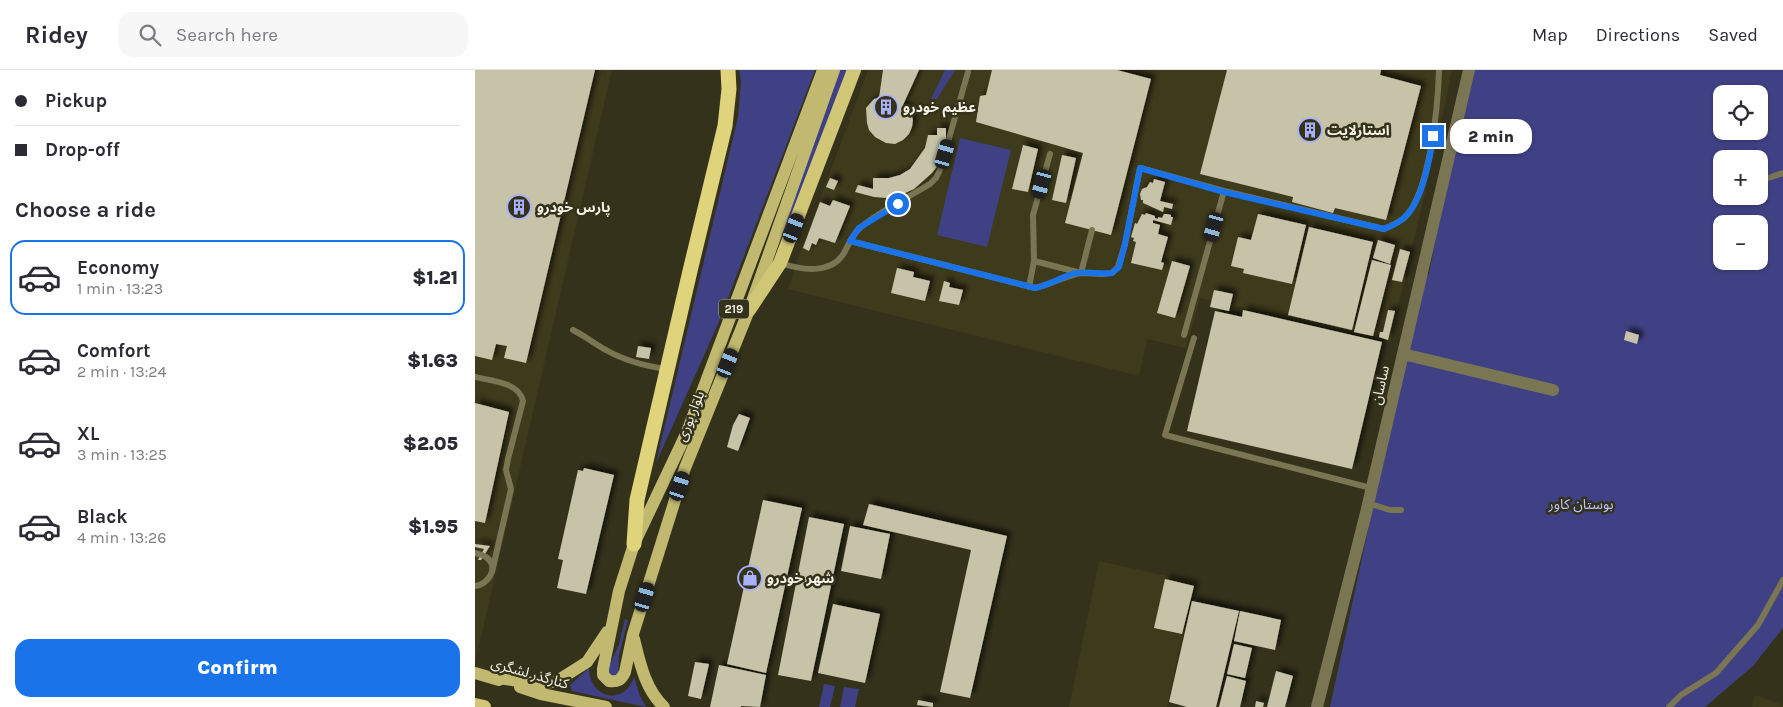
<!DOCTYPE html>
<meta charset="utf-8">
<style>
:root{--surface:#fff;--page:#f7f7f7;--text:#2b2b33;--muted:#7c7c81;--line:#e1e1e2;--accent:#1a73e8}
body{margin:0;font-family:Karla,"Noto Sans Arabic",sans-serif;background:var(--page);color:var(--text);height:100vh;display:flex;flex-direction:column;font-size:19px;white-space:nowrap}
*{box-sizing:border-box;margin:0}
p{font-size:16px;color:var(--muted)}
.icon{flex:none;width:28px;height:28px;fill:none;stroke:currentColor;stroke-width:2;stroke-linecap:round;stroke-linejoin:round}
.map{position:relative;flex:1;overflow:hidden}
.panel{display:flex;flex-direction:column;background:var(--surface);width:475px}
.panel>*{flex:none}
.guide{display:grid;align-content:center;height:110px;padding:0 15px;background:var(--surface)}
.buttons{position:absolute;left:1238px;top:15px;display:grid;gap:10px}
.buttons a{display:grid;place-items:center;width:55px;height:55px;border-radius:10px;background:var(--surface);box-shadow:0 1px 4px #0004;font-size:25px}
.end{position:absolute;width:22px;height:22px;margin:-11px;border:6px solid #1a73e8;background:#fff;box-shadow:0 0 0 2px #fff}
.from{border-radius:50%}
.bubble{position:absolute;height:35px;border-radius:15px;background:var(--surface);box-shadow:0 1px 4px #0004;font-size:16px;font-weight:800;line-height:35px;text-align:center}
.car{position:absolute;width:15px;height:30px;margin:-15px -8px;border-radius:6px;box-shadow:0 0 4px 1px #0007;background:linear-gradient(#222 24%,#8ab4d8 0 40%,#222 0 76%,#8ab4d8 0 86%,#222 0)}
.guide b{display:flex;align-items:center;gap:18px;height:48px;font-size:19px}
.guide b+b{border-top:1px solid var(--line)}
.guide i{width:12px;height:12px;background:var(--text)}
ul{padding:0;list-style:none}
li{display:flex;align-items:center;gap:15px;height:75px;margin:0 10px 8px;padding:0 5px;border:2px solid transparent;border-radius:15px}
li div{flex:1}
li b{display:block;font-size:19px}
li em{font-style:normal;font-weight:800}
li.active{border-color:var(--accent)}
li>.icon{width:45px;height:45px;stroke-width:1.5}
h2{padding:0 15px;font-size:22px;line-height:60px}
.button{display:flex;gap:10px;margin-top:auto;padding:10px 15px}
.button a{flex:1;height:58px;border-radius:15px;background:var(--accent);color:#fff;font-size:20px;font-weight:800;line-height:58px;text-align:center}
header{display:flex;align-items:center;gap:30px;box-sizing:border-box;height:70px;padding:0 25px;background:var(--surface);border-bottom:1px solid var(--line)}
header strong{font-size:24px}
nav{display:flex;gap:28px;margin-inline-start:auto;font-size:18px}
.search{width:350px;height:45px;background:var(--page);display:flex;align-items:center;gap:12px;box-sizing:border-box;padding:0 18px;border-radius:15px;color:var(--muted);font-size:19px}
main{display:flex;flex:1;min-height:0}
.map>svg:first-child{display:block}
</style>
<header>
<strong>Ridey</strong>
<div class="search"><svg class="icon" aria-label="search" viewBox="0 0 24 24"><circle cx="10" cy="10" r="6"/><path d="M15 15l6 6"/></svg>Search here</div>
<nav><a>Map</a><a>Directions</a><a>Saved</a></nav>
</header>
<main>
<section class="panel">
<div class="guide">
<b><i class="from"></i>Pickup</b>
<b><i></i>Drop-off</b>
</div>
<h2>Choose a ride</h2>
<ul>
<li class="active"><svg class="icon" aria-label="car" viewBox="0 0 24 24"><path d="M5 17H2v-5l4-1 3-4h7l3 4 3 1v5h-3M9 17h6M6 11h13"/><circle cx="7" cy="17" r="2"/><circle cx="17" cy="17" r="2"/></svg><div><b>Economy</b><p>1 min · 13:23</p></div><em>$1.21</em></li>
<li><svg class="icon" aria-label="car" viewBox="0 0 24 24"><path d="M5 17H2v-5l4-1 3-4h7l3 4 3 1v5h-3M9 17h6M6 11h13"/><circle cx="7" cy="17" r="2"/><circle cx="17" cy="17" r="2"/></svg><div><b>Comfort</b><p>2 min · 13:24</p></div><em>$1.63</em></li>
<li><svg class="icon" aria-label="car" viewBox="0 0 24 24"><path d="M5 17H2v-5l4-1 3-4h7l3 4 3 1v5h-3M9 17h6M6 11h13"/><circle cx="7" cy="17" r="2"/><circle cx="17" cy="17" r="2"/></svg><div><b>XL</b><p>3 min · 13:25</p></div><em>$2.05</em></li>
<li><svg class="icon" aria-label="car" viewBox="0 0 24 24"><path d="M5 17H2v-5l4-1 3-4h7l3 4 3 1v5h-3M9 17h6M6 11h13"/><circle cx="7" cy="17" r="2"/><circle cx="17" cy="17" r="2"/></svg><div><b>Black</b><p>4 min · 13:26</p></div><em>$1.95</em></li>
</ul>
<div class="button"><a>Confirm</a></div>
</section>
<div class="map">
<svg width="1308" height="637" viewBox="0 0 1308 637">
<defs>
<filter id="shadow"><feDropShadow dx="4.5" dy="-4.5" stdDeviation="2.5" flood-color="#0009"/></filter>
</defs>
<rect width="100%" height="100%" fill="#34321b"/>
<path fill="#3e3a1c" d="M0 0H137L1 589H0Z
M393 0H977L964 63 915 272 725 228 711 278 672 269 664 306 313 219 322 191Z
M624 491 719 512 692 637H594Z
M1280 625 1308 635V637H1277Z"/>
<path fill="#404184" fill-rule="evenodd" d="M264 0H340L243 254 181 393 263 47 266 11Z
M363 0H372L312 157 303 167Z
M470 0H480L462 29H456Z
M1000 0H1308V558L1278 596 1230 637H855L896 446 951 206 954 204 967 136ZM1246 24H1284V61H1246ZM1246 89H1284V126H1246ZM1246 154H1284V191H1246Z
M485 68 536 80 512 177 462 165Z
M150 549 153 550 144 585 143 605 135 607 133 599 144 574Z
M114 598C114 628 149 637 159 607L165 626 171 637 97 621 95 615Z
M349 614 360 616 355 637H344Z
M369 617 384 619 380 637H365Z"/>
<path fill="#c6c3a8" filter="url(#shadow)" d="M0 0H120L51 293 29 288 32 276 21 274 17 290 0 286Z
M408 0H444L428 35 435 40 438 50 437 57 434 64 428 70 420 74 411 73 400 67 394 60 392 53 391 38 399 29 404 28Z
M517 0H642L676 9 636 165 590 153 608 83 501 52 505 26 511 25Z
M752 0H906L905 5 946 16 911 150 860 138 858 143 817 132 818 127 725 104Z
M462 58H471V74L464 94 457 103 439 119 426 125 412 128 399 127 380 122 383 115 398 119V108H414L425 105 435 99 450 78 453 65H462Z
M548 75 563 79 553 122 537 119Z
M587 85 601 88 591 133 577 130Z
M355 108 363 111 359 120 351 117Z
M679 109 690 112 685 131 698 134 697 139 689 137 688 142 668 133V130H666L665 124 667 119 672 117 675 112 678 113Z
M358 130 375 136 360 173 344 168 341 175 337 173 334 181 328 178 345 132 355 136Z
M671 143 680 146V148L683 149V147L687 148 689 144H692L696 145V147H698L696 155 678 150V153L685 155 683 164 693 167 686 192 689 193 687 200 656 193 661 172 658 171 659 168 656 167 660 153 662 154 667 144 670 145Z
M783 144 831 155 817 214 768 203 769 199 756 196 763 167 776 170Z
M834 157 898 172 877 260 813 245Z
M903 170 920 175 915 194 898 188Z
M925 179 935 182 927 212 917 210Z
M897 190 916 195 898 266 879 262Z
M697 191 715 196 700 248 682 243Z
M422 198 439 202 438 207 455 211 450 231 416 223Z
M469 211 475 213 474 217 488 220 484 235 464 231Z
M739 220 758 224 754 241 735 237Z
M768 240 907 272 877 399 712 361 740 241 767 247Z
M913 240 920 241 913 270 904 267 905 262H908Z
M1151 261 1164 265 1162 274 1149 270Z
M163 276 176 278 174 289 161 287Z
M0 333 34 342 10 453 0 451Z
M264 344 275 348 263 381 252 377 258 355Z
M109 398 139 405 111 524 82 518 88 490 83 489 103 400 108 401Z
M288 430 327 438 291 603 252 594Z
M394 434 532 466 495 628 465 622 496 480 388 455Z
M334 447 369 454 336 611 303 605Z
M375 456 415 464 406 509 366 501Z
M0 474 15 476 6 490H3L9 479 0 477Z
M690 509 719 516 707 564 679 558Z
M717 531 764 541 741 637H712L694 632Z
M358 534 405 544 390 613 343 603Z
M765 541 806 550 800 580 759 571Z
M759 574 777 578 770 608 752 604Z
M220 592 234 594 226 629 213 626Z
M244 595 291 605 285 637 266 636V637H235Z
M801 601 818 606 810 637H792Z
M752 606 771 611 765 637H744Z
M443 630 458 633V637L442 635Z
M781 631 789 633 788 637H780Z"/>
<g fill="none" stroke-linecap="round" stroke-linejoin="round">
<path stroke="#7a7553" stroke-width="6" d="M1284 108H1293L1308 103
M375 171 560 218C576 214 590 206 606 203L617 160
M559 191 606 203 627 204 637 203 643 197 650 174 665 98 749 121 909 159C916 156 923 153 929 148 955 125 963 34 964 0
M305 193C326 200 356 205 369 183 374 174 378 163 386 157 407 140 432 128 455 114L461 108 465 100 493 2
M554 217 559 191 558 145 575 84
M98 260C110 266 120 274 131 280 150 291 170 296 191 299
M709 265 749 121
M719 268 690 365 896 418
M0 307C16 311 44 312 48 331L33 389 31 400 36 419 17 502
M893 433 915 440H926
M0 483C3 484 9 485 11 487 25 497 13 515 0 516
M1194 637 1206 625 1241 603 1283 555 1308 510"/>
<path stroke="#7a7553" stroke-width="12" d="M928 284 1078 320
M842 637 891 443 994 0"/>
<path stroke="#c2b971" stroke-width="12" d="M348 0 212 362 159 474 144 521 128 599V605L134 611C142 612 146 611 150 602L158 564 210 398 274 240 359 0
M159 569C165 593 170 619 189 637
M0 603 24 610
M17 607 64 614 82 611 112 592 132 562
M45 617 66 624 131 637"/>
<path stroke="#d0c676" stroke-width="14" d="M274 240 305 193 379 0
M0 635 9 637"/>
<path stroke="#dfd37c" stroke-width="15" d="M159 474 162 430 215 201 250 56 254 19 253 0"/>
</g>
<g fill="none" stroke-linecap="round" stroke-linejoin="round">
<path stroke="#1a73e8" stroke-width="6" d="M423 134 384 158 375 171 560 218C574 215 585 208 597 204 610 200 624 205 637 203L644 197 650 174 665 98 749 122 909 159C916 156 924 153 930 147 947 131 955 89 958 66"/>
</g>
<defs>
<g id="building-ring" transform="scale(1.25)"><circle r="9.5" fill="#34321b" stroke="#a9b0fc" stroke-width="1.5"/><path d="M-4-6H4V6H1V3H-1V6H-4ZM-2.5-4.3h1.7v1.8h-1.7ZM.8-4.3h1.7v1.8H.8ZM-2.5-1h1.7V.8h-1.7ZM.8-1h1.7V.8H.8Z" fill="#a9b0fc"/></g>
<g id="shop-ring" transform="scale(1.25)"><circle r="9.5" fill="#34321b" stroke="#a9b0fc" stroke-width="1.5"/><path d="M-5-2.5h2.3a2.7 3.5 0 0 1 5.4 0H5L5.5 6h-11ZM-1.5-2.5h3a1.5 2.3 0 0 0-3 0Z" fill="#a9b0fc"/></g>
</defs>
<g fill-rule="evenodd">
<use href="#building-ring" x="411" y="37"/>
<use href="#building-ring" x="835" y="60"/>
<use href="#building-ring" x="44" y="137"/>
<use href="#shop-ring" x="275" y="508"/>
</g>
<g text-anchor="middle" stroke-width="5" stroke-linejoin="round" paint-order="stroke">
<rect fill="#34321b" stroke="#bab9a8" stroke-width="1" x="244" y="229.5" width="30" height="19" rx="4"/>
<g font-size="12" font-weight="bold" fill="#f4f3e5">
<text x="259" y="243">219</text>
</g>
<g font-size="14" font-weight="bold" fill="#f4f3e5" stroke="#34321b" text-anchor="start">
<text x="428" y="42">عظیم خودرو</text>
<text x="852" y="65">استارلایت</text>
<text x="62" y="142">پارس خودرو</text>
<text x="292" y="513">شهر خودرو</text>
</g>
<g font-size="14" fill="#f4f3e5" stroke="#34321b">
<text transform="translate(905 315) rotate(-77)" y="5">ساسان</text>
<text transform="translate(215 346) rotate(-68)" y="5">بلوار پوری</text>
<text transform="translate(55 603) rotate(16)" y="5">کنارگذر لشگری</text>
</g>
<g font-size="14" fill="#bbc2fe" stroke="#34321b">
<text x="1106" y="439">بوستان کاور</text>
</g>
</g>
</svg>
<div class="buttons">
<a><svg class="icon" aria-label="locate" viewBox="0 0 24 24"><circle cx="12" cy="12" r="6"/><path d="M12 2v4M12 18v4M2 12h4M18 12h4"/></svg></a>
<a>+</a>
<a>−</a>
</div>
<i class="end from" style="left:423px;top:134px"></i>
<i class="end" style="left:958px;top:66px"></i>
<div class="bubble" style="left:975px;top:49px;width:82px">2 min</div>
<i class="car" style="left:470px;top:84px;rotate:16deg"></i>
<i class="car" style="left:567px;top:114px;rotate:195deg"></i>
<i class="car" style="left:739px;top:157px;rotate:196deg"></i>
<i class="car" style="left:319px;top:158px;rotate:21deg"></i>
<i class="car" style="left:253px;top:293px;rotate:22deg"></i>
<i class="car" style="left:205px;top:416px;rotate:18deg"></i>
<i class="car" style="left:170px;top:527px;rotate:17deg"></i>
</div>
</main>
